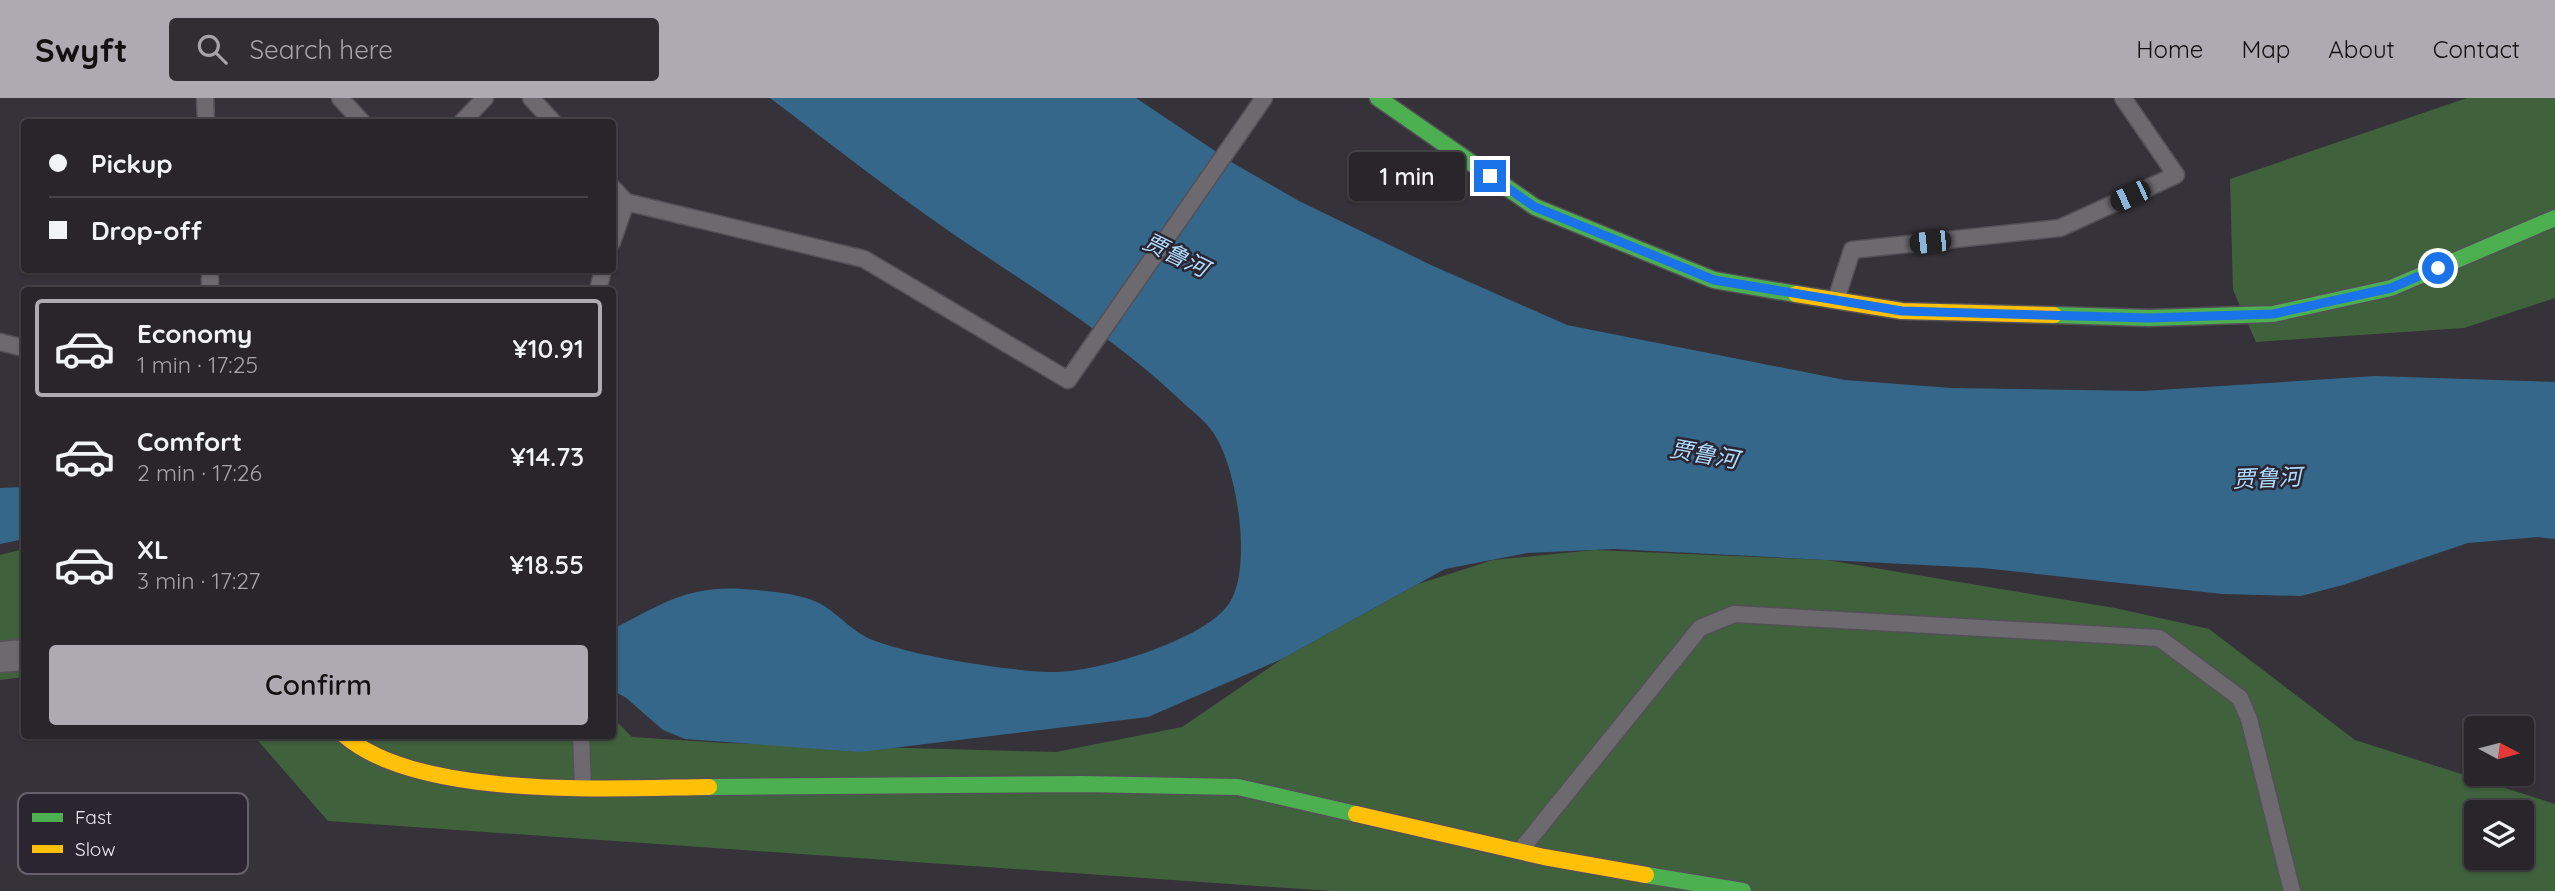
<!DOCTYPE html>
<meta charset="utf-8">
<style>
:root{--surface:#28262b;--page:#302e33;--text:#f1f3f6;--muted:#a5a5a9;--line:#444347;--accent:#aeaab2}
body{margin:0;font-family:Quicksand,"Noto Sans SC",sans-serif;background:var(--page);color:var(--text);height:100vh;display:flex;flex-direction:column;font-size:26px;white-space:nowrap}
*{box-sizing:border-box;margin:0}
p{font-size:23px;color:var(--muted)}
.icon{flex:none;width:38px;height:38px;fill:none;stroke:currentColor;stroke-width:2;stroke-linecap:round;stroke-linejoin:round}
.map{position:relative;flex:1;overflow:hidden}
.panel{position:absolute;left:21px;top:189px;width:595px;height:452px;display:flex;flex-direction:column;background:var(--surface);border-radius:7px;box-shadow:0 2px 5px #0004,0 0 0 2px var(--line)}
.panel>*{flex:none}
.banner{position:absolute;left:21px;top:21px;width:595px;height:154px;border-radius:7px;box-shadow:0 2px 5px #0004,0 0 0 2px var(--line);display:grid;align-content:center;height:154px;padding:0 28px;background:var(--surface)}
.needle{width:46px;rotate:97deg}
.tools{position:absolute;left:2464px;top:618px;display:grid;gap:14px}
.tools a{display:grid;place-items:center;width:70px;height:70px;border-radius:7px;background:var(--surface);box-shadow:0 2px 5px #0004,0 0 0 2px var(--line);font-size:35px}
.end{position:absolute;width:32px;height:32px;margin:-16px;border:9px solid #1a73e8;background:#fff;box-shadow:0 0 0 4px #fff}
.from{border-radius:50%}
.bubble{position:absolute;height:49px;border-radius:7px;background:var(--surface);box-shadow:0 2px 5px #0004,0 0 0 2px var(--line);font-size:23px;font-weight:600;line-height:49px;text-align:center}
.car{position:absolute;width:21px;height:42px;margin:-21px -10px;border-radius:9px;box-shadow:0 0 5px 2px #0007;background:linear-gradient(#222 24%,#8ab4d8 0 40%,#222 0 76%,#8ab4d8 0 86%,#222 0)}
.banner b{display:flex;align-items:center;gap:24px;height:66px;font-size:26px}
.banner b+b{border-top:2px solid var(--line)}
.banner i{width:18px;height:18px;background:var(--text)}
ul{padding:12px 0 0;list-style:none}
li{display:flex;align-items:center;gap:21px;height:98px;margin:0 14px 10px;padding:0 14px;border:4px solid transparent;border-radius:7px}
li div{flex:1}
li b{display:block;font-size:26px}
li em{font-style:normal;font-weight:600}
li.on{border-color:var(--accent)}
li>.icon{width:63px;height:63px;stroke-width:1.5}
.primary-button{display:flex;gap:14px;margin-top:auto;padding:14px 28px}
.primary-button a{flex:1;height:80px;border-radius:7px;background:var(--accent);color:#111;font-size:28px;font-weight:600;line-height:80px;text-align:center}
header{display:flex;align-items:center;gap:42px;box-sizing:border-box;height:98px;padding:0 35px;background:var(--accent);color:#111}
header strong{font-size:33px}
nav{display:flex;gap:38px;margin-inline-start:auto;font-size:24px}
.search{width:490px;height:63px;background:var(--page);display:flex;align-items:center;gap:18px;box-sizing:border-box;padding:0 24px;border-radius:7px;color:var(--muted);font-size:26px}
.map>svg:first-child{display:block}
</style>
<header>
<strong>Swyft</strong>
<div class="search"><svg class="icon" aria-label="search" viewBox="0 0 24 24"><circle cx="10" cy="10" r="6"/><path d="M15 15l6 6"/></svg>Search here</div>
<nav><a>Home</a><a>Map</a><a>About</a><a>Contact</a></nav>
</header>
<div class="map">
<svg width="2555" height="793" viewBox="0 0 2555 793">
<rect width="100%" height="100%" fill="#363239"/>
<path fill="#3f613c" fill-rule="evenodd" d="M2467 0H2555V200L2464 230 2256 244 2233 192 2230 81Z
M24 451V579L0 582V457Z
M1595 452 1827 462 2115 510 2209 531 2355 642 2555 706V793H1331L328 723 253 637H612L613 620 632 639 725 645 1056 654 1182 629 1282 561 1418 486 1493 462ZM2476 714H2522V760H2476Z"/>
<path fill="#35678a" d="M770 0H1136L1233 65 1299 103 1431 167 1567 227 1845 282 1951 290 2143 293 2375 278 2555 284V441L2538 439 2468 445 2343 487 2301 498 2223 496 1982 470 1614 451 1527 455 1445 471 1282 561 1148 619 860 654 685 641 663 632 625 599 613 593V531C669 502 692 485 757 492 775 494 795 496 812 502 834 510 848 531 870 541 912 558 1002 572 1049 574 1093 576 1202 543 1228 507 1254 472 1237 366 1212 333 1203 320 1188 310 1177 299 1110 236 1031 189 956 138 892 94 832 47 770 0Z
M24 389V441L0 446V390Z"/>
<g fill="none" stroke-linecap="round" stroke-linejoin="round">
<g stroke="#545057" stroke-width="19">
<path id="lane" d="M205 0 206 24
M340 0 362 24
M531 0 553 24
M462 24 485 0
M612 89 626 104 864 161 1068 282 1264 0
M612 144 626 104
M210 172V192
M598 192 603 172
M1836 202 1852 152 2060 130 2176 77 2123 0
M0 244 24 250
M581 637 583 690
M1520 753 1700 530 1734 516 2159 540 2240 600 2249 621 2292 793"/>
</g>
<g stroke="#545057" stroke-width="33">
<path id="street" d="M0 559 24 557"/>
</g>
<g stroke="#545057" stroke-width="19">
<path id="fast" d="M1378 0 1535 109 1714 182 1796 196
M2054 217 2149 220 2273 216 2391 190 2555 120
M709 689 1082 686 1238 689 1356 716
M1646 777 1743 793"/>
</g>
<g stroke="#545057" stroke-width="19">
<path id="slow" d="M1796 196 1902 213 2054 217
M344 637C418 702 612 690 709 689
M1356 716 1544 759 1646 777"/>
</g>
<use href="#lane" stroke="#6c696f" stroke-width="16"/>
<use href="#street" stroke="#6c696f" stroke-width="30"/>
<use href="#fast" stroke="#4caf50" stroke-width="16"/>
<use href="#slow" stroke="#ffc107" stroke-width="16"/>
</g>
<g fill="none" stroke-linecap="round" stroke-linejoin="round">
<path stroke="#1a73e8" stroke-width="9" d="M1490 78 1535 109 1714 182 1902 213 2149 220 2273 216 2391 190 2438 170"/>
</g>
<g text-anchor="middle" stroke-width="5" stroke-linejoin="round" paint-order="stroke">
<g font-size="23" font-style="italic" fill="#addcff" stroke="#2b2532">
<text transform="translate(1176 157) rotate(26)" y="8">贾鲁河</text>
<text transform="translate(1704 356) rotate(10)" y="8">贾鲁河</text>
<text transform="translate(2267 380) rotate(-2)" y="8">贾鲁河</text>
</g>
</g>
<rect x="18" y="695" width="230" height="81" rx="10" fill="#2b2532" stroke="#66606c" stroke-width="2"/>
<rect x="32" y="715" width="31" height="9" fill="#4caf50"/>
<rect x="32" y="747" width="31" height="8" fill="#ffc107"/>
<g font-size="19" fill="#eeeaf3">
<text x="75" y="726">Fast</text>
<text x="75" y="758">Slow</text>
</g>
</svg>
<div class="tools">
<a><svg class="needle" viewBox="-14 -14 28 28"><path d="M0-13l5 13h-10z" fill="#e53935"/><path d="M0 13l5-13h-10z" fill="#a5a5a9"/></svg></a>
<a><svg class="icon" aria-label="layers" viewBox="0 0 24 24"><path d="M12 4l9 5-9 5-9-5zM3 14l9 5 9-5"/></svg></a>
</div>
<i class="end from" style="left:2438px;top:170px"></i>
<i class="end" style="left:1490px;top:78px"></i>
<div class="bubble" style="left:1349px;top:54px;width:116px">1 min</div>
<i class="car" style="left:2130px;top:98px;rotate:245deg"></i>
<i class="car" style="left:1930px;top:144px;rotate:264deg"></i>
<div class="banner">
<b><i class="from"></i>Pickup</b>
<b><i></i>Drop-off</b>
</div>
<section class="panel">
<ul>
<li class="on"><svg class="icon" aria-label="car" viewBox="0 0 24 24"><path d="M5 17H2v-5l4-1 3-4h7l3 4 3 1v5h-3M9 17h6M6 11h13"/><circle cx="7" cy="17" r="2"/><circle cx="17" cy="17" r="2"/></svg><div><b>Economy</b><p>1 min · 17:25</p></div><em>¥10.91</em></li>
<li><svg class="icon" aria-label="car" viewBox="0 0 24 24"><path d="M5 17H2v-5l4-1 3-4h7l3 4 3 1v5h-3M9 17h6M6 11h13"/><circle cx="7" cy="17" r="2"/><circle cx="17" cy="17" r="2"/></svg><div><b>Comfort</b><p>2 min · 17:26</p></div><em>¥14.73</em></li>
<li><svg class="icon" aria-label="car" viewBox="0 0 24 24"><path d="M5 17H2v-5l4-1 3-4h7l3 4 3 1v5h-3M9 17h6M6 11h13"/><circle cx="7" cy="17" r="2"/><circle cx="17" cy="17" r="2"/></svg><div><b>XL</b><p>3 min · 17:27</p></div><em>¥18.55</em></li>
</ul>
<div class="primary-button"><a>Confirm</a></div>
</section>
</div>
